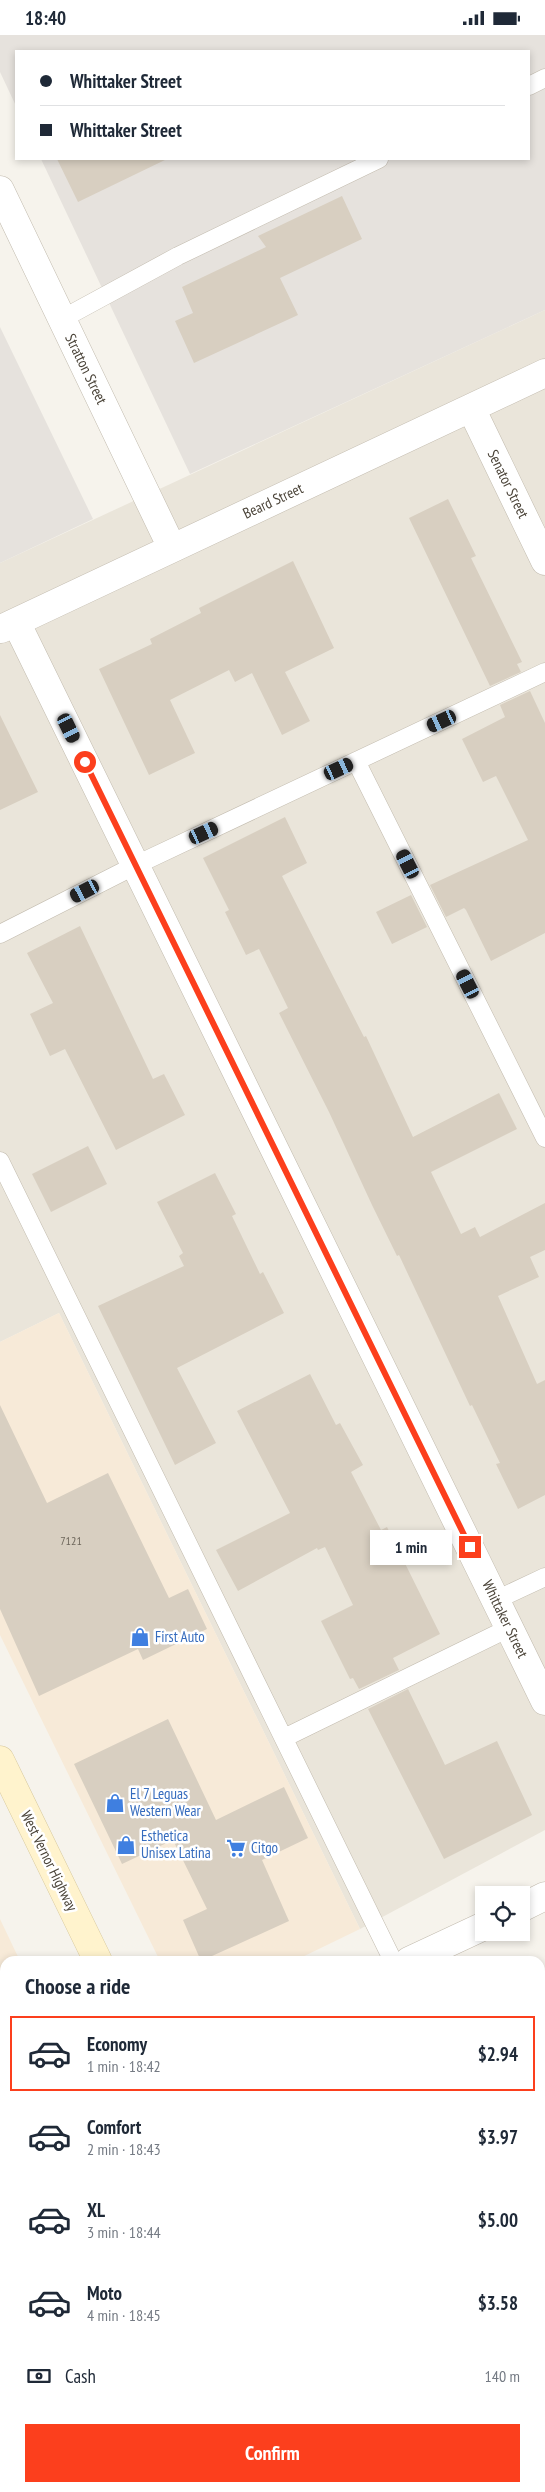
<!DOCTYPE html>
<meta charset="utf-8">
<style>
:root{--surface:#fff;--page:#f6f6f7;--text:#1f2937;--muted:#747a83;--line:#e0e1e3;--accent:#fc3f1d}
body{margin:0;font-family:"PT Sans Narrow",sans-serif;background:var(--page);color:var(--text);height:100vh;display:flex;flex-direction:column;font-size:19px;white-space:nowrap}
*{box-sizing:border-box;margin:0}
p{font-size:16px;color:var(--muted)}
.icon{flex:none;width:28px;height:28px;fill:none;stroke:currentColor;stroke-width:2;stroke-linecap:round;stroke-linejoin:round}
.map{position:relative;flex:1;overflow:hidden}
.panel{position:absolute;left:0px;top:1921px;width:545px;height:536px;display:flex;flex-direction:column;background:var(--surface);border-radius:15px 15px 0 0;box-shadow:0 2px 8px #0003}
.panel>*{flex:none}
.banner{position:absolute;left:15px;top:15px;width:515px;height:110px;border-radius:0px;box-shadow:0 2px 8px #0003;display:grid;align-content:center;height:110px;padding:0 25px;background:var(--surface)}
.controls{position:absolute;left:475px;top:1851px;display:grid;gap:10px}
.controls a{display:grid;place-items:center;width:55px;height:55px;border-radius:0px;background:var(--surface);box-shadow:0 2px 8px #0003;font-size:25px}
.end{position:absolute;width:22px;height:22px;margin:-11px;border:6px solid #fc3f1d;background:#fff;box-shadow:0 0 0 2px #fff}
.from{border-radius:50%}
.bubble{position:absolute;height:35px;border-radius:0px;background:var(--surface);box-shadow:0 2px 8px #0003;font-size:16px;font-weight:800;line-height:35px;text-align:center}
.car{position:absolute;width:15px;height:30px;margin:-15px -8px;border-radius:6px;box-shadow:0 0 4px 1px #0007;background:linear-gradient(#222 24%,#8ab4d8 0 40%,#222 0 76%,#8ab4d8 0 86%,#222 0)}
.banner b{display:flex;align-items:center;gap:18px;height:48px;font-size:19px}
.banner b+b{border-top:1px solid var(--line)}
.banner i{width:12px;height:12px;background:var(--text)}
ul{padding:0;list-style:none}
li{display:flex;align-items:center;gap:15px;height:75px;margin:0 10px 8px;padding:0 15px;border:2px solid transparent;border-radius:0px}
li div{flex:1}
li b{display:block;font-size:19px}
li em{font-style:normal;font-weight:800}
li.current{border-color:var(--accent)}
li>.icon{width:45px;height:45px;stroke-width:1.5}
h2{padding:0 25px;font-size:22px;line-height:60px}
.pay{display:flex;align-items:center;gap:12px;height:55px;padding:0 25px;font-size:19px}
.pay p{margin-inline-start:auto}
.cta{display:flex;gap:10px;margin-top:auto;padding:10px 25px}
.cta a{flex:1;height:58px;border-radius:0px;background:var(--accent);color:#fff;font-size:20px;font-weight:800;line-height:58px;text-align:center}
.status{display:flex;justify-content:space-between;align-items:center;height:35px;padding:0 25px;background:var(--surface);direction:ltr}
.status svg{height:14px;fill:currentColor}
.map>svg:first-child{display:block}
</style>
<div class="status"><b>18:40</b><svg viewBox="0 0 49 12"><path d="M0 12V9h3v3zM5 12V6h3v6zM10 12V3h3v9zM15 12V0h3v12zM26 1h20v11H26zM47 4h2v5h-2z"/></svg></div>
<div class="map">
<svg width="545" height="2457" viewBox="0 0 545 2457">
<rect width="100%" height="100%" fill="#f6f3ec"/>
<path fill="#eae5da" d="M545 275V1795L360 1894 59 1278 0 1307V528Z"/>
<path fill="#f7ead8" d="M59 1278 360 1894 294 1926H160L0 1600V1307Z
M0 1884 20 1926H5V1934L0 1937Z
M5 2036V2452L217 2453 208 2457H0V2038Z
M540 2255 545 2265V2457H430L428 2453 540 2452Z"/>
<path fill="#e6e2dd" d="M0 0H545V275L190 439 41 124H529V16H16V71L0 37Z
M0 292 93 484 0 528Z"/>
<path fill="#e5e3e0" d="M5 2242V2368L0 2370V2244Z"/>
<path fill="#d8cfc1" d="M57 124H167L78 167Z
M342 161 362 204 280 243 298 280 194 328 175 286 193 278 182 252 266 212 258 201Z
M448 464 476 521 471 523 522 627 517 629 521 637 490 651 409 483Z
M293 526 334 613 285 637 310 686 282 700 252 638 235 647 229 635 170 665 195 718 149 740 99 634 152 609 150 604 201 578 199 573Z
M530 656 545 688V898L491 926 466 875 464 873 446 882 430 850 528 805 496 741 483 747 462 704 505 682 500 670Z
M0 680 38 757 0 775Z
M285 782 307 828 282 841 364 1002 366 1001 413 1102 499 1058 517 1094 431 1137 461 1199 475 1192 480 1202 545 1168V1215L530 1222 539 1242 498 1261 537 1349 545 1345V1460L518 1474 496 1429 500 1428 472 1370 470 1371 399 1220 397 1221 372 1170 329 1077 279 978 288 973 259 914 246 920 225 877 229 875 203 823Z
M411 860 427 892 392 909 376 877Z
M80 891 153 1044 164 1039 185 1080 116 1115 65 1014 50 1021 30 979 53 968 27 918Z
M88 1111 107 1149 51 1177 32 1139Z
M215 1138 236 1179 232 1181 260 1239 263 1237 284 1278 177 1333 216 1408 175 1430 98 1271 184 1231 179 1221 183 1218 157 1167Z
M310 1339 336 1390 340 1388 363 1430 351 1437 381 1495 387 1492 440 1599 393 1623 399 1635 359 1654 353 1643 350 1644 321 1586 353 1570 325 1512 318 1515 317 1513 238 1556 216 1515 290 1478 237 1376Z
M0 1370 47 1468 108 1438 169 1563 188 1554 207 1594 143 1625 138 1614 39 1661 0 1574Z
M408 1654 445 1730 497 1706 532 1780 444 1824 368 1674Z
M168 1684 216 1785 284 1752 308 1803 262 1825 289 1886 201 1926 183 1885 207 1874 173 1805 122 1829 74 1729Z"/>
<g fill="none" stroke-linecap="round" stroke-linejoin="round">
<g stroke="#c2bbae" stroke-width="19">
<path id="lane" d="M529 51 545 43
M62 284 178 221 379 124
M356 726 545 1103
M0 899 136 830 545 637
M0 1126 393 1926
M496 1565 545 1542
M284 1703 509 1593
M540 2147 545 2145
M540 2226 545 2236
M0 2306 5 2304"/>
</g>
<g stroke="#c2bbae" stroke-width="29">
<path id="street" d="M0 155 172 513
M471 373 545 526
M16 587 545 1666
M1 594 545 338
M521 1873 545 1861
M409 1926 484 1891
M0 1987 5 1985"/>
</g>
<g stroke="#d6c79b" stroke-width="29">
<path id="secondary" d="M0 1725 98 1926
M356 2452 358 2457"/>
</g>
<use href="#lane" stroke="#fff" stroke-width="18"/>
<use href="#street" stroke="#fff" stroke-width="28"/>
<use href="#secondary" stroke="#fff3cd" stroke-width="28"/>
</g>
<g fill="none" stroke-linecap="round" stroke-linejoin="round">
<path stroke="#fc3f1d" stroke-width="6" d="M85 727 470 1512"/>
</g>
<defs>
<g id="shop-bare" transform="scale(1.5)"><path d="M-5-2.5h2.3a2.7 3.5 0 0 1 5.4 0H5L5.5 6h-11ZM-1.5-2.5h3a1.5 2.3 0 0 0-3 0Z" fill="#3f7fe0" stroke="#fff" stroke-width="2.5" paint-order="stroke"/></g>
<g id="supermarket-bare" transform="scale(1.5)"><path d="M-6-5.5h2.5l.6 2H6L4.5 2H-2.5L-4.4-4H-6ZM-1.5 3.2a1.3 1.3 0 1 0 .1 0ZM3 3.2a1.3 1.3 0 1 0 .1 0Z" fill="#3f7fe0" stroke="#fff" stroke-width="2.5" paint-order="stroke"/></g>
</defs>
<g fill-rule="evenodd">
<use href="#shop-bare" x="140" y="1602"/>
<use href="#shop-bare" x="115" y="1768"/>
<use href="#shop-bare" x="126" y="1810"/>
<use href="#supermarket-bare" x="236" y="1813"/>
</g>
<g text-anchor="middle" stroke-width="5" stroke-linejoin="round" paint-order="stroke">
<g font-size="12" fill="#6e675b">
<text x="71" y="1510">7121</text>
</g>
<g font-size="15" fill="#4b4439" stroke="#fff">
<text transform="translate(86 334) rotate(64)" y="5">Stratton Street</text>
<text transform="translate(508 449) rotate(64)" y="5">Senator Street</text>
<text transform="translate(273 466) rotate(-25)" y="5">Beard Street</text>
<text transform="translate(505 1584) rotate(64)" y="5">Whittaker Street</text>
<text transform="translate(49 1826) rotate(64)" y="5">West Vernor Highway</text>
</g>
<g font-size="15" fill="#366cbe" stroke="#fff" text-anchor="start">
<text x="155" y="1607">First Auto</text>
<text x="130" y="1764">El 7 Leguas<tspan x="130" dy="17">Western Wear</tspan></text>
<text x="141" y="1806">Esthetica<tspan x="141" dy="17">Unisex Latina</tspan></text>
<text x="251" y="1818">Citgo</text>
</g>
</g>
</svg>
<div class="controls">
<a><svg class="icon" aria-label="locate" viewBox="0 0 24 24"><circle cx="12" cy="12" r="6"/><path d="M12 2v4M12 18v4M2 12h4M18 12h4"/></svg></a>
</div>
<i class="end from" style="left:85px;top:727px"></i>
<i class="end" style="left:470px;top:1512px"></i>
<div class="bubble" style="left:370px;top:1495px;width:82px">1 min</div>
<i class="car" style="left:442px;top:686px;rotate:245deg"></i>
<i class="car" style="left:69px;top:693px;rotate:154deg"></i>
<i class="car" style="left:339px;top:734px;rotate:65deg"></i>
<i class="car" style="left:204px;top:798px;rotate:65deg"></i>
<i class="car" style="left:408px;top:829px;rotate:333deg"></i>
<i class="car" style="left:85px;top:856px;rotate:243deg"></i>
<i class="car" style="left:468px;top:949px;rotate:333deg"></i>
<div class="banner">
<b><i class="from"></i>Whittaker Street</b>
<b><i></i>Whittaker Street</b>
</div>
<section class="panel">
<h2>Choose a ride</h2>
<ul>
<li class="current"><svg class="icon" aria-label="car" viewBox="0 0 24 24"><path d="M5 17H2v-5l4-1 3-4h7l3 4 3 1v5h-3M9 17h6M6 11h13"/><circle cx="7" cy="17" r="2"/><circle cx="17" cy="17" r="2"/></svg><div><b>Economy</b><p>1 min · 18:42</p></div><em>$2.94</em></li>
<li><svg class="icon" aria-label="car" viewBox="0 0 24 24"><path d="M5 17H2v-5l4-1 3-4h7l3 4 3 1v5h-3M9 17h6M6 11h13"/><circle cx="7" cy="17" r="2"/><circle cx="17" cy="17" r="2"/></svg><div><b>Comfort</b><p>2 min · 18:43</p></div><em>$3.97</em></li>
<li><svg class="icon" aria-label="car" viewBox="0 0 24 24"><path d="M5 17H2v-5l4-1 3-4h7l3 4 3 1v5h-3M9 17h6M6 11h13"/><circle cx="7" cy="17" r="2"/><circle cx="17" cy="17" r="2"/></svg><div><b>XL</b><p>3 min · 18:44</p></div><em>$5.00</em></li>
<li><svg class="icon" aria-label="car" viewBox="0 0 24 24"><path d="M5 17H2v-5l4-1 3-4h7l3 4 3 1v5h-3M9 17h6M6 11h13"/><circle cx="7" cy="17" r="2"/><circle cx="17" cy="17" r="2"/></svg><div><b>Moto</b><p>4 min · 18:45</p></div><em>$3.58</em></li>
</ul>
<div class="pay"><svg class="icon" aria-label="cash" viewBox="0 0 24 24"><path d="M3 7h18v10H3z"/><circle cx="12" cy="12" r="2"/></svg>Cash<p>140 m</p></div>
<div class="cta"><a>Confirm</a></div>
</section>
</div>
